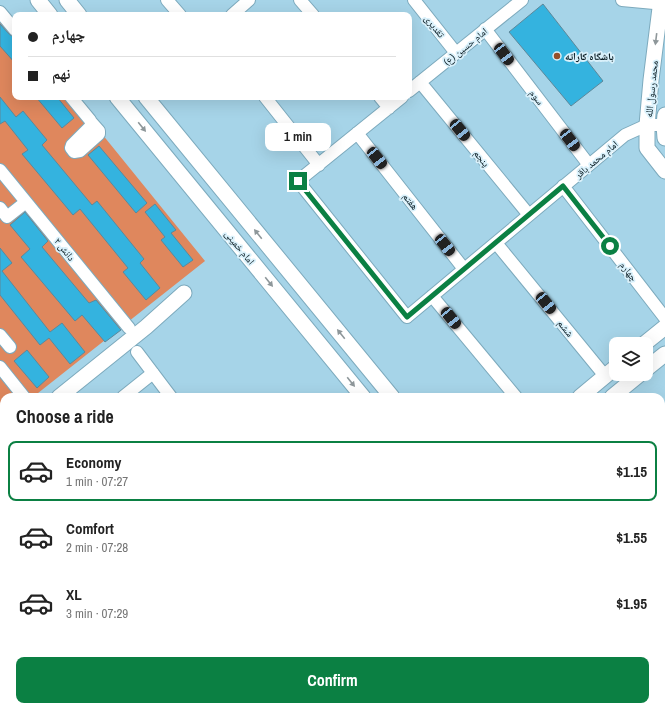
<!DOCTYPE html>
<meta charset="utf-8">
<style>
:root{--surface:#fff;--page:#f2f2f2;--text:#222;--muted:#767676;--line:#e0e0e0;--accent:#0b8043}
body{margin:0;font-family:"Archivo Narrow","Noto Naskh Arabic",sans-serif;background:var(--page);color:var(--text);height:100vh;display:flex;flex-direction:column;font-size:15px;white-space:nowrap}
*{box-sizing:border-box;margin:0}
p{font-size:13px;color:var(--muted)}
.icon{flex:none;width:22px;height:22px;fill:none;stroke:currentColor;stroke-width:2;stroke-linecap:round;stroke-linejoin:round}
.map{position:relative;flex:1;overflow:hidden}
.panel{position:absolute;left:0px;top:393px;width:665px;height:318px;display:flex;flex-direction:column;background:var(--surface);border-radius:12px 12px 0 0;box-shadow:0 4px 16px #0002}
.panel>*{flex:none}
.hud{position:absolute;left:12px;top:12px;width:400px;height:88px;border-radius:8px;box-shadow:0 4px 16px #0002;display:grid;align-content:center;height:88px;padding:0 16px;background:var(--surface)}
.buttons{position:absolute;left:609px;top:337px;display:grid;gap:8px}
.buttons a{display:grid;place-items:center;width:44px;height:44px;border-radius:8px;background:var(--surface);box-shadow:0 4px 16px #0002;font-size:20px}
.end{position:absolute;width:18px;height:18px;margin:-9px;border:5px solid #0b8043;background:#fff;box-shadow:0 0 0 2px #fff}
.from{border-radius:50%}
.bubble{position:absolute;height:28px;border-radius:8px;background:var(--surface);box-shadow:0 4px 16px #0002;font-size:13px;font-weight:800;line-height:28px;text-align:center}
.car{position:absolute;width:12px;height:24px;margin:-12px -6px;border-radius:5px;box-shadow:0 0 3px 1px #0007;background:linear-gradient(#222 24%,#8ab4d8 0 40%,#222 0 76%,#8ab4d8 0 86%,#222 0)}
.hud b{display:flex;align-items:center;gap:14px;height:38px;font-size:15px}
.hud b+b{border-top:1px solid var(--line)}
.hud i{width:10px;height:10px;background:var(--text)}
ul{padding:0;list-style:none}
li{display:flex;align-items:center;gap:12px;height:60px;margin:0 8px 6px;padding:0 8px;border:2px solid transparent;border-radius:8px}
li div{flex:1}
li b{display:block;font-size:15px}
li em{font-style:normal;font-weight:800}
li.on{border-color:var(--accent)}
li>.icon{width:36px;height:36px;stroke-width:1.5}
h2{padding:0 16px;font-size:18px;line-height:48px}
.primary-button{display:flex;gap:8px;margin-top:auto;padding:8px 16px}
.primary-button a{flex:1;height:46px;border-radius:8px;background:var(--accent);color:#fff;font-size:16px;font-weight:800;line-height:46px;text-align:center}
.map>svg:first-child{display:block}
</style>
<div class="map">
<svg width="665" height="711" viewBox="0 0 665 711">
<rect width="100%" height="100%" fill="#a6d4e8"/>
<path fill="#df875d" d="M0 7 15 26V97H72L205 261 33 397H4V420L0 423Z"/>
<path fill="#34b3df" stroke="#5c889a" d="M543 4 603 81 571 106 509 32Z
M0 24 10 35 15 37V63L0 46Z
M0 97 16 117 23 111 47 140 42 145 92 205 97 201 144 259 140 263 160 288 146 300 123 272 128 268 80 209 73 215 22 154 28 150 5 121 0 124Z
M36 97H57L74 118 62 128Z
M99 146 147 203 136 213 88 155Z
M155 204 176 230 171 233 193 260 183 267 161 240 165 237 145 212Z
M25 212 48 241 42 247 89 303 96 300 121 330 105 342 82 315 75 321 21 257 30 249 10 225Z
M0 248 12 263 2 271 50 332 62 323 85 352 70 364 49 338 40 345 0 295Z
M27 350 49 377 37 388 14 361Z"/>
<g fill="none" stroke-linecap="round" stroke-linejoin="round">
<g stroke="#7daabd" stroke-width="14">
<path id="minor" d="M167 0 180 15
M300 0 313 15
M414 0 456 53
M622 0 665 4
M0 12 15 30
M232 15 249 0
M485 29 589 165
M420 82 529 215
M409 91 522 0
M71 97 90 120 92 125 72 145 71 148 74 152 80 151 99 134V131L91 122
M265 97 319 165
M380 97 389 108
M402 97 298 181 407 317 625 135 647 125H664
M357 133 464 269
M0 170 129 328
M563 186 665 318
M0 208 7 217 26 202
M496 243 605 376
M432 296 516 397
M0 335 10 347
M137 352 171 397
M0 367 24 397
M123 397 153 373
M661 444 665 449
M661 574 665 578
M0 596 4 601
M661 604 665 601
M661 625 665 629
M0 692 4 695
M21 707H25
M91 707 95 711
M255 707 258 711
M419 707 422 711
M568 711 573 707"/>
</g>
<g stroke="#7daabd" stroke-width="17">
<path id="tertiary" d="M38 0 50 15
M67 0 79 15
M661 0 651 80 647 125V148L665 171
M117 97 363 397
M146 97 392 397
M665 115 664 125 665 138
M644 344 665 327
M646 369 665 354
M59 397 146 327 184 293
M580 397 616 367
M612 397 640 374
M0 445 4 442
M617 707 621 711
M648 707 651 711"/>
</g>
<use href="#minor" stroke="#fff" stroke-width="12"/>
<use href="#tertiary" stroke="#fff" stroke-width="15"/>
</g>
<defs><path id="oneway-solid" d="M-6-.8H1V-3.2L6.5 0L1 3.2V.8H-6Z"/></defs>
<g fill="#8e979a">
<use href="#oneway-solid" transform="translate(656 39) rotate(97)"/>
<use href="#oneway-solid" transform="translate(142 127) rotate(51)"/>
<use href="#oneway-solid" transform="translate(258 234) rotate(-129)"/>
<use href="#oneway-solid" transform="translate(269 282) rotate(51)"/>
<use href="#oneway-solid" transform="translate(341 334) rotate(-129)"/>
<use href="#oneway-solid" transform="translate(351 382) rotate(51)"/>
</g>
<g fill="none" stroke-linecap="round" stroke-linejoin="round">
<path stroke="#0b8043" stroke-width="5" d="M298 181 407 317 563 186 610 246"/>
</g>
<circle fill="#964f2a" stroke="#daf1fb" stroke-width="1.5" cx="557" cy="56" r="4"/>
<g text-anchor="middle" stroke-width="3.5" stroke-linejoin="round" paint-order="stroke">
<g font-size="10" fill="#05171e" stroke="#daf1fb">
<text transform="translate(435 26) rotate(51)" y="4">تقدیری</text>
<text transform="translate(465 46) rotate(-39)" y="4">امام حسین (ع)</text>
<text transform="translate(651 89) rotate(-84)" y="4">محمد رسول الله</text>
<text transform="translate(537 97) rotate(53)" y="4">سوم</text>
<text transform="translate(482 158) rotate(51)" y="4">پنجم</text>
<text transform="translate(596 159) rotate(-40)" y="4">امام محمد باقر</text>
<text transform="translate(411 201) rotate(52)" y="4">هفتم</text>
<text transform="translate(240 247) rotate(51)" y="4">امام خمینی</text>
<text transform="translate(65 249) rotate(51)" y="4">دانش ۲</text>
<text transform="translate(629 271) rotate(52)" y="4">چهارم</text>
<text transform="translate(566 328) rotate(51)" y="4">ششم</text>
</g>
<g font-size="10" font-weight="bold" fill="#05171e" stroke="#daf1fb" text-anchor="start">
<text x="565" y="60">باشگاه کاراته</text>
</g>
</g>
</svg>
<div class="buttons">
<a><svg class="icon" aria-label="layers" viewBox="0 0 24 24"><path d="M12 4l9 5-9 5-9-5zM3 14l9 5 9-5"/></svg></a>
</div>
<i class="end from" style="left:610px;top:246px"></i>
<i class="end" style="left:298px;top:181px"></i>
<div class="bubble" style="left:265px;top:123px;width:66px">1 min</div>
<i class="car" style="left:504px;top:54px;rotate:143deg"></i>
<i class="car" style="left:460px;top:130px;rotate:141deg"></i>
<i class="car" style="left:570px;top:140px;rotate:143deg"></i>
<i class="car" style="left:377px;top:158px;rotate:142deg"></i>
<i class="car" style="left:445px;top:245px;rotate:142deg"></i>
<i class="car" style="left:546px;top:303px;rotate:141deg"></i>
<i class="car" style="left:451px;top:318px;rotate:141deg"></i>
<div class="hud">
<b><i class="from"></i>چهارم</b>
<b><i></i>نهم</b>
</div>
<section class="panel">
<h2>Choose a ride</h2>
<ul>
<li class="on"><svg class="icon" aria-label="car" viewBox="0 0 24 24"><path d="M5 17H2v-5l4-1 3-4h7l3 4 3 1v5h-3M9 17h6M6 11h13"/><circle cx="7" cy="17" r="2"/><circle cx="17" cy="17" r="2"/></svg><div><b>Economy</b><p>1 min · 07:27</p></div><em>$1.15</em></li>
<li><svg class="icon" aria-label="car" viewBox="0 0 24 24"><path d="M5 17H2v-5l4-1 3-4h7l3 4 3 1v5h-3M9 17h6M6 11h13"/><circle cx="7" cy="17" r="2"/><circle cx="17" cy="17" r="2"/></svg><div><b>Comfort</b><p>2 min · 07:28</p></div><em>$1.55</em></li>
<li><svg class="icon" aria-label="car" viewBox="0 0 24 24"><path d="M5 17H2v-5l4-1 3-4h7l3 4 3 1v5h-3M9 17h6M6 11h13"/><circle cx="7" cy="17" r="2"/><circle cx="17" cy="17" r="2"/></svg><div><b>XL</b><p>3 min · 07:29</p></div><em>$1.95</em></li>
</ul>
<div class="primary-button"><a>Confirm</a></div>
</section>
</div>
